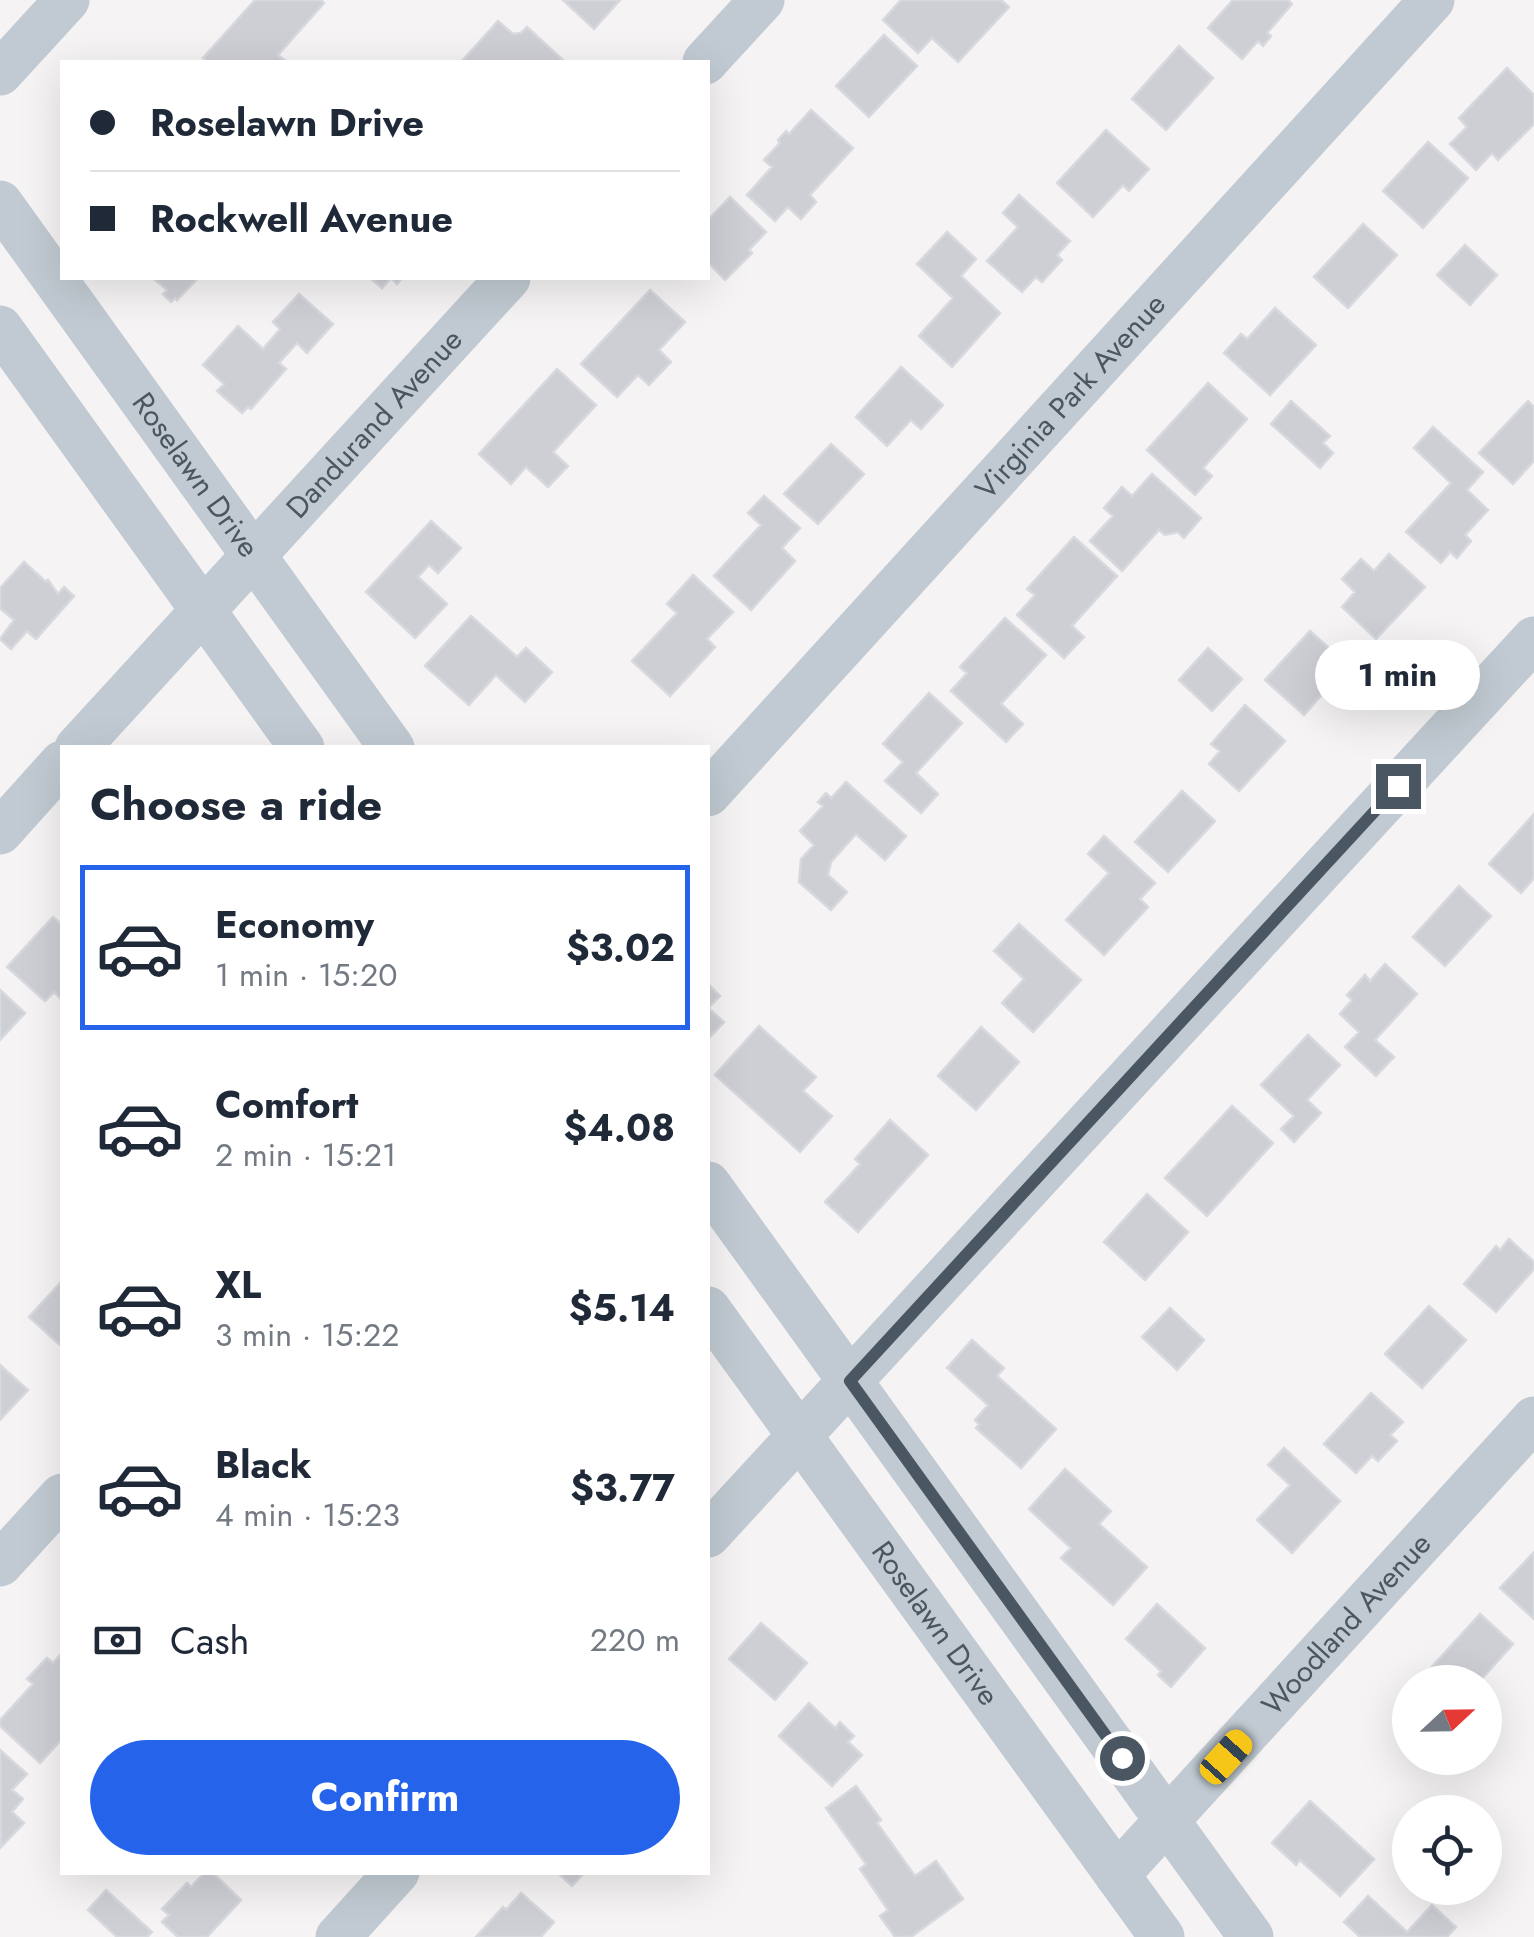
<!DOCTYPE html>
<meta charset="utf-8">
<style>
:root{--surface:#fff;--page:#f2f2f3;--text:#1f2937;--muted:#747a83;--line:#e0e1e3;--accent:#2563eb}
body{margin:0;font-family:Jost,sans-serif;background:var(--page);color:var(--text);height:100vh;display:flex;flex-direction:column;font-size:38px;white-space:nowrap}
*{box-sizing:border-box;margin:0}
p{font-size:32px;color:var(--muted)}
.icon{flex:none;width:55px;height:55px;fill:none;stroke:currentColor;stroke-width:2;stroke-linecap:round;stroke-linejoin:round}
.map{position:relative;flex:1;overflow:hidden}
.panel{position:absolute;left:60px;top:745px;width:650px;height:1130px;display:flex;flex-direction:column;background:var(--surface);border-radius:0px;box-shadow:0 10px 40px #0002}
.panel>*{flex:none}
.top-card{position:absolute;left:60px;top:60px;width:650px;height:220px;border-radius:0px;box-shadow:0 10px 40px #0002;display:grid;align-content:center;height:220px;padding:0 30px;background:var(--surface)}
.needle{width:65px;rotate:68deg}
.tools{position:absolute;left:1392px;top:1665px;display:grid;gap:20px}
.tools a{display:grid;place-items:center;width:110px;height:110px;border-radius:50%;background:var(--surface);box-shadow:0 10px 40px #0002;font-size:50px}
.end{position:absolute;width:45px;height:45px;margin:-22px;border:12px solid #4a5661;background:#fff;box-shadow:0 0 0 5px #fff}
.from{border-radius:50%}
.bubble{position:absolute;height:70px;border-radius:35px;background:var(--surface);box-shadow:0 10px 40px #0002;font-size:32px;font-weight:700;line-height:70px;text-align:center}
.car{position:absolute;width:30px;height:60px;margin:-30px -15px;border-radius:12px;box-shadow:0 0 8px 2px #0007;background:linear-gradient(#f5c518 24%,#345 0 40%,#f5c518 0 76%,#345 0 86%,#f5c518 0)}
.top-card b{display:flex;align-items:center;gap:35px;height:95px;font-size:38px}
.top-card b+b{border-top:2px solid var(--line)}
.top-card i{width:25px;height:25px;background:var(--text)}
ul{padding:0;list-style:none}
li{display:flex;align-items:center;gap:30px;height:165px;margin:0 20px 15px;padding:0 10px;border:5px solid transparent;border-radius:0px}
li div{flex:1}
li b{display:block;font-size:38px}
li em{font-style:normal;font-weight:700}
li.current{border-color:var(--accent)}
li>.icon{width:90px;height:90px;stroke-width:1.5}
h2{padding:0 30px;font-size:45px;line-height:120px}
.pay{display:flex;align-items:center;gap:25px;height:110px;padding:0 30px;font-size:38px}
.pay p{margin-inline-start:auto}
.primary-button{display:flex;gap:20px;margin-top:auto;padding:20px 30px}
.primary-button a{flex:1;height:115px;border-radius:60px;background:var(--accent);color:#fff;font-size:40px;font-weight:700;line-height:115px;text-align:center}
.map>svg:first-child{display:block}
</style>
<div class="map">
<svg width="1534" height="1937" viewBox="0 0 1534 1937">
<rect width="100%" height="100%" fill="#f5f3f3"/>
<path fill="#cdcfd5" stroke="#d7d9de" stroke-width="2.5" d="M255 0H321L324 3 278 55 287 62H208L203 58Z
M563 0H620L594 29Z
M901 0H1001L1009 7 958 62 932 38 918 53 883 20Z
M1233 0H1288L1292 4 1267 33 1271 36 1263 46 1258 41 1242 59 1208 28Z
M498 21 513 34 521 33 527 27 565 62H466L463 60Z
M884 35 917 66 869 117 836 86Z
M1179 46 1213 78 1166 130 1132 99Z
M1507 68 1534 95V124L1498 160 1492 153 1476 170 1450 144 1467 127 1459 118Z
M811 110 853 148 810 195 816 202 801 219 788 207 775 221 747 195 772 167 764 160 780 143 778 140 786 131 789 134Z
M1106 130 1149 169 1129 191 1123 185 1093 217 1057 183Z
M1428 142 1468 178 1423 228 1383 191Z
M1019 195 1070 241 1057 255 1062 260 1042 282 1036 277 1022 292 987 261 1018 227 1003 213Z
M730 197 766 232 749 250 752 253 725 280 708 262V220Z
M1363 224 1397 255 1348 308 1314 277Z
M947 232 976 259 961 276 1000 313 952 367 919 336 953 298 917 264Z
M1465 245 1497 275 1470 305 1437 275Z
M153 278H198L177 300 175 298 171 302 163 294 167 290Z
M370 278H402L397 284 391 278 382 288Z
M650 290 685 322 659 350 671 362 649 385 638 375 617 397 581 364Z
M299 294 333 324 307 353 297 343 279 363 286 369 251 409 248 407 242 413 217 391 224 384 203 365 238 326 263 349 280 329 273 322Z
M1275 308 1316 345 1270 395 1224 353 1241 334 1247 339Z
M901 367 943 405 921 429 911 420 887 446 856 417Z
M557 369 596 405 553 452 568 466 548 487 526 467 511 484 479 454Z
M1208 383 1247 419 1203 468 1212 476 1195 495 1147 450Z
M1291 401 1330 436 1323 443 1333 453 1320 468 1271 424Z
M1528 401 1534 407V461L1513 484 1479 453Z
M1433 427 1483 472 1467 490 1488 510 1465 535 1471 541 1457 558 1450 552 1441 563 1406 532 1451 483 1414 448Z
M831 444 864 474 818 524 784 494Z
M1152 474 1201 518 1184 538 1178 532 1165 535 1159 530 1122 571 1090 541 1113 516 1104 508 1122 487 1132 496Z
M764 496 800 528 782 548 795 561 751 610 714 576 761 525 748 513Z
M431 521 461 548 438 573 429 565 418 577 447 604 415 638 366 592Z
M1074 537 1117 576 1072 626 1084 637 1064 658 1017 615 1035 595 1027 589Z
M1389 554 1425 587 1376 639 1342 607 1355 592 1342 579 1361 559 1374 571Z
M24 562 46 582 48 580 58 594 64 587 74 596 36 639 27 631 11 649 0 639 14 620 0 608V588Z
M693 575 733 612 707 639 715 647 670 696 632 661 677 613 667 604Z
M471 616 517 657 526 648 552 672 525 702 496 675 469 705 425 666Z
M1005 618 1046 655 1001 704 1023 724 1006 742 951 691 967 673 960 667Z
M1310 631 1348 665 1304 715 1265 680Z
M1208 648 1242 679 1212 711 1179 680Z
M929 693 962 723 916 773 938 794 921 813 885 781 903 762 883 744Z
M1245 705 1285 741 1239 791 1209 764 1220 751 1211 744Z
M846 782 906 836 885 860 856 834 831 862 828 875 847 892 831 910 799 882 801 859 814 845 800 831 823 806 818 802 826 793 831 798Z
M1182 791 1215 821 1168 872 1135 842Z
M1533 815 1534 878 1521 893 1489 864Z
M1104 836 1155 883 1140 899 1148 907 1104 955 1066 920 1109 873 1088 854Z
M1459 886 1491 916 1445 966 1413 937Z
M53 917 62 925V1000L54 992 45 1001 7 967Z
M1019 924 1081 980 1033 1032 1002 1003 1024 979 994 951Z
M1385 964 1417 994 1375 1040 1394 1057 1376 1076 1345 1047 1359 1032 1340 1014 1352 1000 1347 995 1365 975 1370 981Z
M708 984 720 996 708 1008 724 1022 708 1039Z
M0 990 25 1013 0 1040Z
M759 1026 816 1077 803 1091 832 1116 800 1152 715 1075Z
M981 1027 1019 1062 976 1110 938 1076Z
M1308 1035 1340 1065 1307 1100 1321 1113 1294 1142 1281 1129 1294 1116 1261 1085Z
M1232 1106 1273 1143 1207 1216 1165 1178Z
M890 1120 928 1155 858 1232 825 1202 860 1164 855 1159Z
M1147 1194 1188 1232 1145 1280 1104 1242Z
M1509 1239 1534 1262V1269L1496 1312 1464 1284 1496 1246 1500 1250Z
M62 1281V1347L29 1317Z
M1429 1306 1466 1340 1422 1388 1385 1354Z
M1170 1308 1204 1340 1177 1370 1142 1337Z
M972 1340 1004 1368 997 1376 1056 1429 1021 1468 976 1428 979 1424 975 1420 988 1405 947 1368Z
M0 1365 28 1390 0 1420Z
M1371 1393 1403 1422 1390 1435 1397 1441 1378 1461 1372 1456 1356 1473 1324 1444Z
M1284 1448 1340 1501 1292 1553 1257 1520 1290 1485 1268 1465Z
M1065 1469 1111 1511 1099 1524 1147 1567 1113 1605 1061 1558 1071 1548 1029 1509Z
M1534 1552V1619L1500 1588Z
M1157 1604 1205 1648 1171 1687 1158 1675 1161 1671 1126 1639Z
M1480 1614 1513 1644 1479 1682H1418Z
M761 1623 807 1663 775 1700 729 1659Z
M62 1653V1739L40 1763 0 1726V1720L33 1684 27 1679 47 1658 53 1663Z
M809 1703 835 1728 840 1722 854 1736 848 1742 862 1755 832 1786 779 1736Z
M0 1750 27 1774 12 1790 23 1799 12 1812 24 1823 1 1847Z
M856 1786 881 1820 877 1823 915 1876 936 1861 963 1899 911 1937H895L880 1916 888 1910 860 1869 866 1864 826 1808Z
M1310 1801 1374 1859 1340 1896 1300 1860 1296 1865 1272 1843Z
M205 1872H219L216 1876 241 1900 207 1937H178L162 1922 169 1915 162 1909 187 1883 191 1887Z
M557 1872H585L572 1886Z
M106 1890 152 1932 147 1937H117L88 1910Z
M521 1893 554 1922 541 1937H476L503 1907 506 1910Z
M1368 1896 1407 1932 1432 1905 1456 1927 1447 1937H1360L1344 1922Z"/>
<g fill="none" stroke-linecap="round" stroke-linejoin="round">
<g stroke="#c1cad2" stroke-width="45">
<path d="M705 62 762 0"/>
<path d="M0 73 67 0"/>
<path id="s1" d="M0 203 392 748"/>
<path d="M0 328 302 748"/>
<path id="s2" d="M77 748 508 278"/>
<path id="s3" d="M708 794 1432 0"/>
<path d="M0 832 62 763"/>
<path d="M708 1184 1251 1937"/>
<path id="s4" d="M708 1309 1162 1937"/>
<path d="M708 1535 1534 639"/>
<path d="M0 1564 62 1496"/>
<path id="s5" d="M1117 1875 1534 1419"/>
<path d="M338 1937 397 1872"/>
</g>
</g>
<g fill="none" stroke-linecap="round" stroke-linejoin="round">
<path stroke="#4a5661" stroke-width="12" d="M1122 1758 850 1381 1398 786"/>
</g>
<g text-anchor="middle" stroke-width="8" stroke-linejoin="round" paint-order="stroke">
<g font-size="30" fill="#4a5661" stroke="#fff">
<text dy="10" stroke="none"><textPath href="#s3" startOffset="538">Virginia Park Avenue</textPath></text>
<text dy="10" stroke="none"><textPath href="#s2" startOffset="440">Dandurand Avenue</textPath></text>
<text dy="10" stroke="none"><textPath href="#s1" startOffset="335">Roselawn Drive</textPath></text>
<text dy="10" stroke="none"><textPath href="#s4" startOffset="388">Roselawn Drive</textPath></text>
<text dy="10" stroke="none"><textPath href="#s5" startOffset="340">Woodland Avenue</textPath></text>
</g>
</g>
</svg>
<div class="tools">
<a><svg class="needle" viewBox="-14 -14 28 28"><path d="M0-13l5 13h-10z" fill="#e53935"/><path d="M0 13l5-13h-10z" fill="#747a83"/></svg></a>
<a><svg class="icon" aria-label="locate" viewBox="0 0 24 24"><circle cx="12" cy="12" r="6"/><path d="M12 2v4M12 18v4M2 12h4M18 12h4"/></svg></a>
</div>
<i class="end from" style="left:1122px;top:1758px"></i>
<i class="end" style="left:1398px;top:786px"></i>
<div class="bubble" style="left:1315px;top:640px;width:165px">1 min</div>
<i class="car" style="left:1226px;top:1757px;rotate:42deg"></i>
<div class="top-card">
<b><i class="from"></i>Roselawn Drive</b>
<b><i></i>Rockwell Avenue</b>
</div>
<section class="panel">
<h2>Choose a ride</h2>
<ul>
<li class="current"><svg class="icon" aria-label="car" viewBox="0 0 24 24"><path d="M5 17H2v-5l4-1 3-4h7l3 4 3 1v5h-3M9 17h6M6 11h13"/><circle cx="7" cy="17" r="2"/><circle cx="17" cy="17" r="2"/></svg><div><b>Economy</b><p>1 min · 15:20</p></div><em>$3.02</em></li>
<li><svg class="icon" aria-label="car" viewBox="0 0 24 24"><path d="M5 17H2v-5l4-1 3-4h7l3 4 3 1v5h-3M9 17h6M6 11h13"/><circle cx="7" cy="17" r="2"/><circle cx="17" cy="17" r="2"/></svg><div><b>Comfort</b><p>2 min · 15:21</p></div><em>$4.08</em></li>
<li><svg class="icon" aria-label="car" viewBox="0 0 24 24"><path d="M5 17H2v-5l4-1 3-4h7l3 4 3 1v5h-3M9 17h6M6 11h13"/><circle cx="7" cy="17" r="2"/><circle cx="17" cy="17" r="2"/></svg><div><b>XL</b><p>3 min · 15:22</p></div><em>$5.14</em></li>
<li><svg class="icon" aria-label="car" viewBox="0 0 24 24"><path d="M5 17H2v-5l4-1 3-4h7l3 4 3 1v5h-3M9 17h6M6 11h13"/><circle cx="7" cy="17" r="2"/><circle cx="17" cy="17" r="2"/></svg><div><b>Black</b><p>4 min · 15:23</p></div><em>$3.77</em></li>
</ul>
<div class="pay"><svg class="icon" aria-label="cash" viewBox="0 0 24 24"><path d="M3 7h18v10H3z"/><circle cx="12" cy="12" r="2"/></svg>Cash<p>220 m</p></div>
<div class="primary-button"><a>Confirm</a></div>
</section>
</div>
